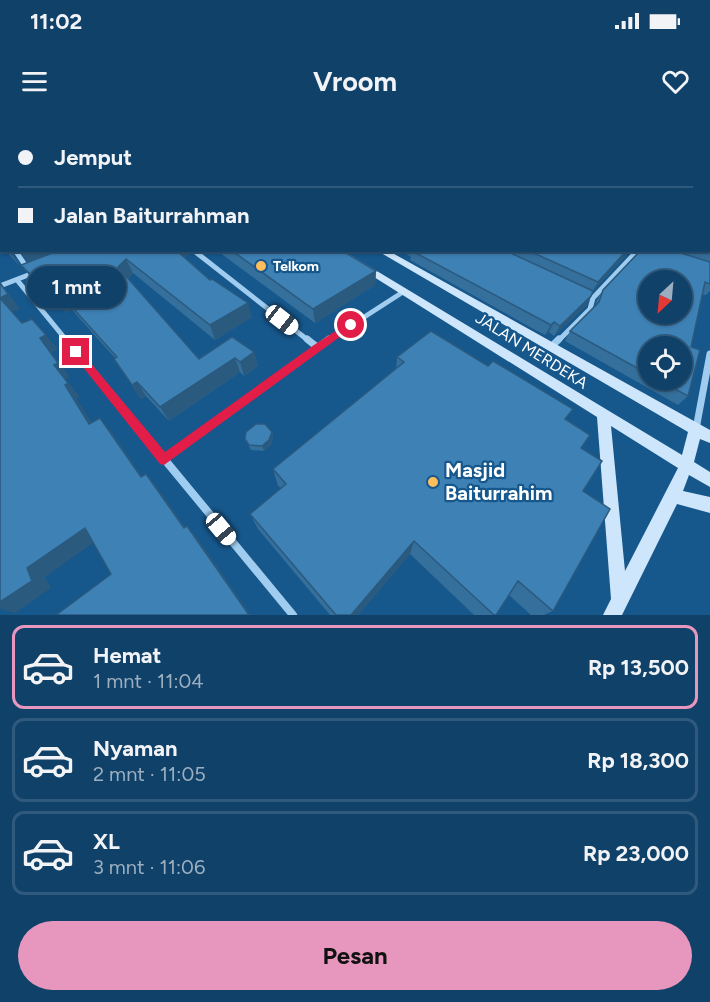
<!DOCTYPE html>
<html lang="id">
<meta charset="utf-8">
<style>
:root{--surface:#104169;--page:#1e4c71;--text:#f1f3f6;--muted:#9cafc0;--line:#305a7d;--accent:#e797bd}
body{margin:0;font-family:Figtree,sans-serif;background:var(--page);color:var(--text);height:100vh;display:flex;flex-direction:column;font-size:22px;white-space:nowrap}
*{box-sizing:border-box;margin:0}
p{font-size:20px;color:var(--muted)}
.icon{flex:none;width:33px;height:33px;fill:none;stroke:currentColor;stroke-width:2;stroke-linecap:round;stroke-linejoin:round}
.map{position:relative;height:495px;overflow:hidden}
.drawer{display:flex;flex-direction:column;background:var(--surface);flex:1}
.drawer>*{flex:none}
.top-card{position:absolute;left:0px;top:0px;width:711px;height:132px;box-shadow:0 2px 4px #0004,0 0 0 2px var(--line);display:grid;align-content:center;height:132px;padding:0 18px;background:var(--surface)}
.needle{width:39px;rotate:206deg}
.controls{position:absolute;left:638px;top:150px;display:grid;gap:12px}
.controls a{display:grid;place-items:center;width:54px;height:54px;border-radius:50%;background:var(--surface);box-shadow:0 2px 4px #0004,0 0 0 2px var(--line);font-size:30px}
.end{position:absolute;width:27px;height:27px;margin:-14px;border:8px solid #e11d48;background:#fff;box-shadow:0 0 0 3px #fff}
.from{border-radius:50%}
.bubble{position:absolute;height:42px;border-radius:21px;background:var(--surface);box-shadow:0 2px 4px #0004,0 0 0 2px var(--line);font-size:20px;font-weight:700;line-height:42px;text-align:center}
.car{position:absolute;width:18px;height:36px;margin:-18px -9px;border-radius:8px;box-shadow:0 0 4px 2px #0007;background:linear-gradient(#fff 24%,#345 0 40%,#fff 0 76%,#345 0 86%,#fff 0)}
.top-card b{display:flex;align-items:center;gap:21px;height:57px;font-size:22px}
.top-card b+b{border-top:2px solid var(--line)}
.top-card i{width:15px;height:15px;background:var(--text)}
ul{padding:10px 0 0;list-style:none}
li{display:flex;align-items:center;gap:18px;height:84px;margin:0 12px 9px;padding:0 6px;border:3px solid var(--line);border-radius:12px}
li div{flex:1}
li b{display:block;font-size:22px}
li em{font-style:normal;font-weight:700}
li.selected{border-color:var(--accent)}
li>.icon{width:54px;height:54px;stroke-width:1.5}
.primary-button{display:flex;gap:12px;margin-top:auto;padding:12px 18px}
.primary-button a{flex:1;height:69px;border-radius:36px;background:var(--accent);color:#111;font-size:24px;font-weight:700;line-height:69px;text-align:center}
.status{display:flex;justify-content:space-between;align-items:center;height:42px;padding:0 30px;background:var(--surface);direction:ltr}
.status svg{height:16px;fill:currentColor}
header{display:flex;justify-content:space-between;align-items:center;height:78px;padding:0 18px;background:var(--surface);font-size:27px;font-weight:700}
.map>svg:first-child{display:block}
</style>
<div class="status"><b>11:02</b><svg viewBox="0 0 49 12"><path d="M0 12V9h3v3zM5 12V6h3v6zM10 12V3h3v9zM15 12V0h3v12zM26 1h20v11H26zM47 4h2v5h-2z"/></svg></div>
<header><svg class="icon" aria-label="menu" viewBox="0 0 24 24"><path d="M4 6h16M4 12h16M4 18h16"/></svg>Vroom<svg class="icon" aria-label="heart" viewBox="0 0 24 24"><path d="M12 20l-8-8c-3-5 5-10 8-4 3-6 11-1 8 4z"/></svg></header>
<div class="map">
<svg width="710" height="495" viewBox="0 0 710 495">
<rect width="100%" height="100%" fill="#16578c"/>
<g fill="none" stroke-linecap="round" stroke-linejoin="round">
<path stroke="#a0cdef" stroke-width="5" d="M15 130 27 148
M193 130 309 221
M17 160 67 221
M0 166 36 152
M327 221 403 172
M558 221 590 189 593 178 638 130"/>
<path stroke="#a0cdef" stroke-width="7" d="M66 219 166 341
M307 219 317 227
M551 227 559 219
M696 309 710 234
M164 340 329 219"/>
<path stroke="#a0cdef" stroke-width="8" d="M165 340 293 495"/>
<path fill="#cde6fb" fill-rule="evenodd" d="M331 130H342L682 335 688 312 376 130H387L710 310V323L700 319 694 342 710 352V367L689 355 683 371 710 377V393L677 384 622 495H603L611 479 597 297ZM611 306 678 348 625 451Z"/>
</g>
<path fill="#356f9c" fill-rule="evenodd" d="M710 52V171L706 175 702 174 691 227 688 276 678 285 565 221 570 211 595 186 597 180 603 170 641 130H710ZM648 226 681 260H648Z
M5 130H11L20 146Z
M20 130H189L191 134 184 137 252 197 215 220 133 153 128 159 199 239 254 232 258 246 244 256 240 252 169 301 146 276 141 279 114 239 115 238 72 190 66 193 48 170 44 172 32 159 21 145 28 142Z
M216 130H341L376 151 375 165 315 203Z
M400 130H631L593 171 591 176 586 186 554 216 549 212 545 215 530 207 410 140 411 137Z
M397 237 565 300 581 328 583 371 553 491 544 495H531L509 475 496 495H474L410 434 358 495H330L258 409 250 394 281 368 278 366 273 349 396 249Z
M272 312 273 318 271 325 264 331 251 330 245 319Z"/>
<path fill="#2b5a7f" d="M8 130H11L20 146Z
M31 130H76L33 148 22 134Z
M173 130H189L191 134 177 140Z
M627 130H631L592 172 598 162Z
M126 139 133 153 125 162 118 147Z
M376 151 375 165 315 203 313 189Z
M37 156 48 170 44 172 33 157Z
M0 162 20 189 12 192 0 178Z
M62 176 72 190 66 193 56 179Z
M591 176 586 186 554 216 560 206Z
M248 183 252 197 215 220 210 205Z
M554 202 549 212 545 215 551 205Z
M46 215 58 229 52 232 70 257 66 259 80 277 77 279 101 317 89 304 65 265 54 245 40 218Z
M254 232 258 246 244 256 240 242Z
M235 238 240 252 169 301 160 287Z
M137 262 146 276 141 279 132 265Z
M100 298 111 311 151 369 141 357Z
M272 312 273 318 271 325 264 331 262 326Z
M146 354 156 366 193 418 184 408Z
M187 406 196 416 251 495H249Z
M85 408 100 418 45 457 51 468 15 493 0 489V482L27 448Z
M414 421 410 434 358 495H351Z"/>
<path fill="#3e81b5" stroke="#2b5a7f" stroke-width="1.5" fill-rule="evenodd" d="M0 52H2V115L0 117Z
M20 130H31L22 134Z
M60 130H176L210 160 212 159 248 183 210 205 126 139 118 147 199 239 232 217 254 232 240 242 235 238 160 287 137 262 132 265 114 239 117 237 62 176 56 179 37 156 33 157 21 145Z
M231 130H341L376 151 313 189Z
M504 130 593 171 591 176 560 206 554 202 551 205 412 131Z
M527 130H627L598 162Z
M641 130H671L710 142V164L705 162 691 227 700 230 688 276 658 260H681V226H648V254L570 211 599 182 603 170ZM648 160H681V194H648Z
M0 163 8 174 0 178Z
M0 178 22 203 32 199 46 215 40 218 58 243 54 245 68 263 65 265 89 304 100 298 141 357 146 354 184 408 187 406 249 495H56L111 454 85 408 27 448 32 461 0 482Z
M431 211 488 246 493 241 573 289 565 299 590 315 581 328 602 341 583 371 610 389 553 491 518 461 496 495H494L414 421 351 495H336L250 394 286 364 273 349 404 242 397 237Z
M256 304H265L272 312 269 320 262 326 249 325 245 319 246 312Z"/>
<linearGradient id="sky" x2="0" y2="1"><stop stop-color="#0c304d"/><stop offset="0.43" stop-color="#366999"/><stop offset="1" stop-color="#366999" stop-opacity="0"/></linearGradient>
<rect width="710" height="122" fill="url(#sky)"/>
<path fill="#e11d48" d="M348 203 356 205 164 345 160 344 71 232 76 228 79 229 165 332 314 225Z"/>
<g fill="#ffbe5e" stroke="#16578c" stroke-width="2">
<circle cx="261" cy="146" r="6"/>
<circle cx="433" cy="362" r="6"/>
</g>
<g text-anchor="middle" stroke-width="4.5" stroke-linejoin="round" paint-order="stroke">
<g font-size="14" font-weight="bold" fill="#fff" stroke="#16578c" text-anchor="start">
<text x="273" y="151">Telkom</text>
</g>
<g font-size="16" fill="#fff" stroke="#16578c">
<text transform="translate(532 230) rotate(32)" y="6">JALAN MERDEKA</text>
</g>
<g font-size="20" font-weight="bold" fill="#fff" stroke="#16578c" text-anchor="start">
<text x="445" y="357">Masjid<tspan x="445" dy="23">Baiturrahim</tspan></text>
</g>
</g>
</svg>
<div class="controls">
<a><svg class="needle" viewBox="-14 -14 28 28"><path d="M0-13l5 13h-10z" fill="#e53935"/><path d="M0 13l5-13h-10z" fill="#9cafc0"/></svg></a>
<a><svg class="icon" aria-label="locate" viewBox="0 0 24 24"><circle cx="12" cy="12" r="6"/><path d="M12 2v4M12 18v4M2 12h4M18 12h4"/></svg></a>
</div>
<i class="end from" style="left:351px;top:205px"></i>
<i class="end" style="left:76px;top:232px"></i>
<div class="bubble" style="left:27px;top:146px;width:99px">1 mnt</div>
<i class="car" style="left:282px;top:200px;rotate:128deg"></i>
<i class="car" style="left:221px;top:409px;rotate:140deg"></i>
<div class="top-card">
<b><i class="from"></i>Jemput</b>
<b><i></i>Jalan Baiturrahman</b>
</div>
</div>
<section class="drawer">
<ul>
<li class="selected"><svg class="icon" aria-label="car" viewBox="0 0 24 24"><path d="M5 17H2v-5l4-1 3-4h7l3 4 3 1v5h-3M9 17h6M6 11h13"/><circle cx="7" cy="17" r="2"/><circle cx="17" cy="17" r="2"/></svg><div><b>Hemat</b><p>1 mnt · 11:04</p></div><em>Rp 13,500</em></li>
<li><svg class="icon" aria-label="car" viewBox="0 0 24 24"><path d="M5 17H2v-5l4-1 3-4h7l3 4 3 1v5h-3M9 17h6M6 11h13"/><circle cx="7" cy="17" r="2"/><circle cx="17" cy="17" r="2"/></svg><div><b>Nyaman</b><p>2 mnt · 11:05</p></div><em>Rp 18,300</em></li>
<li><svg class="icon" aria-label="car" viewBox="0 0 24 24"><path d="M5 17H2v-5l4-1 3-4h7l3 4 3 1v5h-3M9 17h6M6 11h13"/><circle cx="7" cy="17" r="2"/><circle cx="17" cy="17" r="2"/></svg><div><b>XL</b><p>3 mnt · 11:06</p></div><em>Rp 23,000</em></li>
</ul>
<div class="primary-button"><a>Pesan</a></div>
</section>
